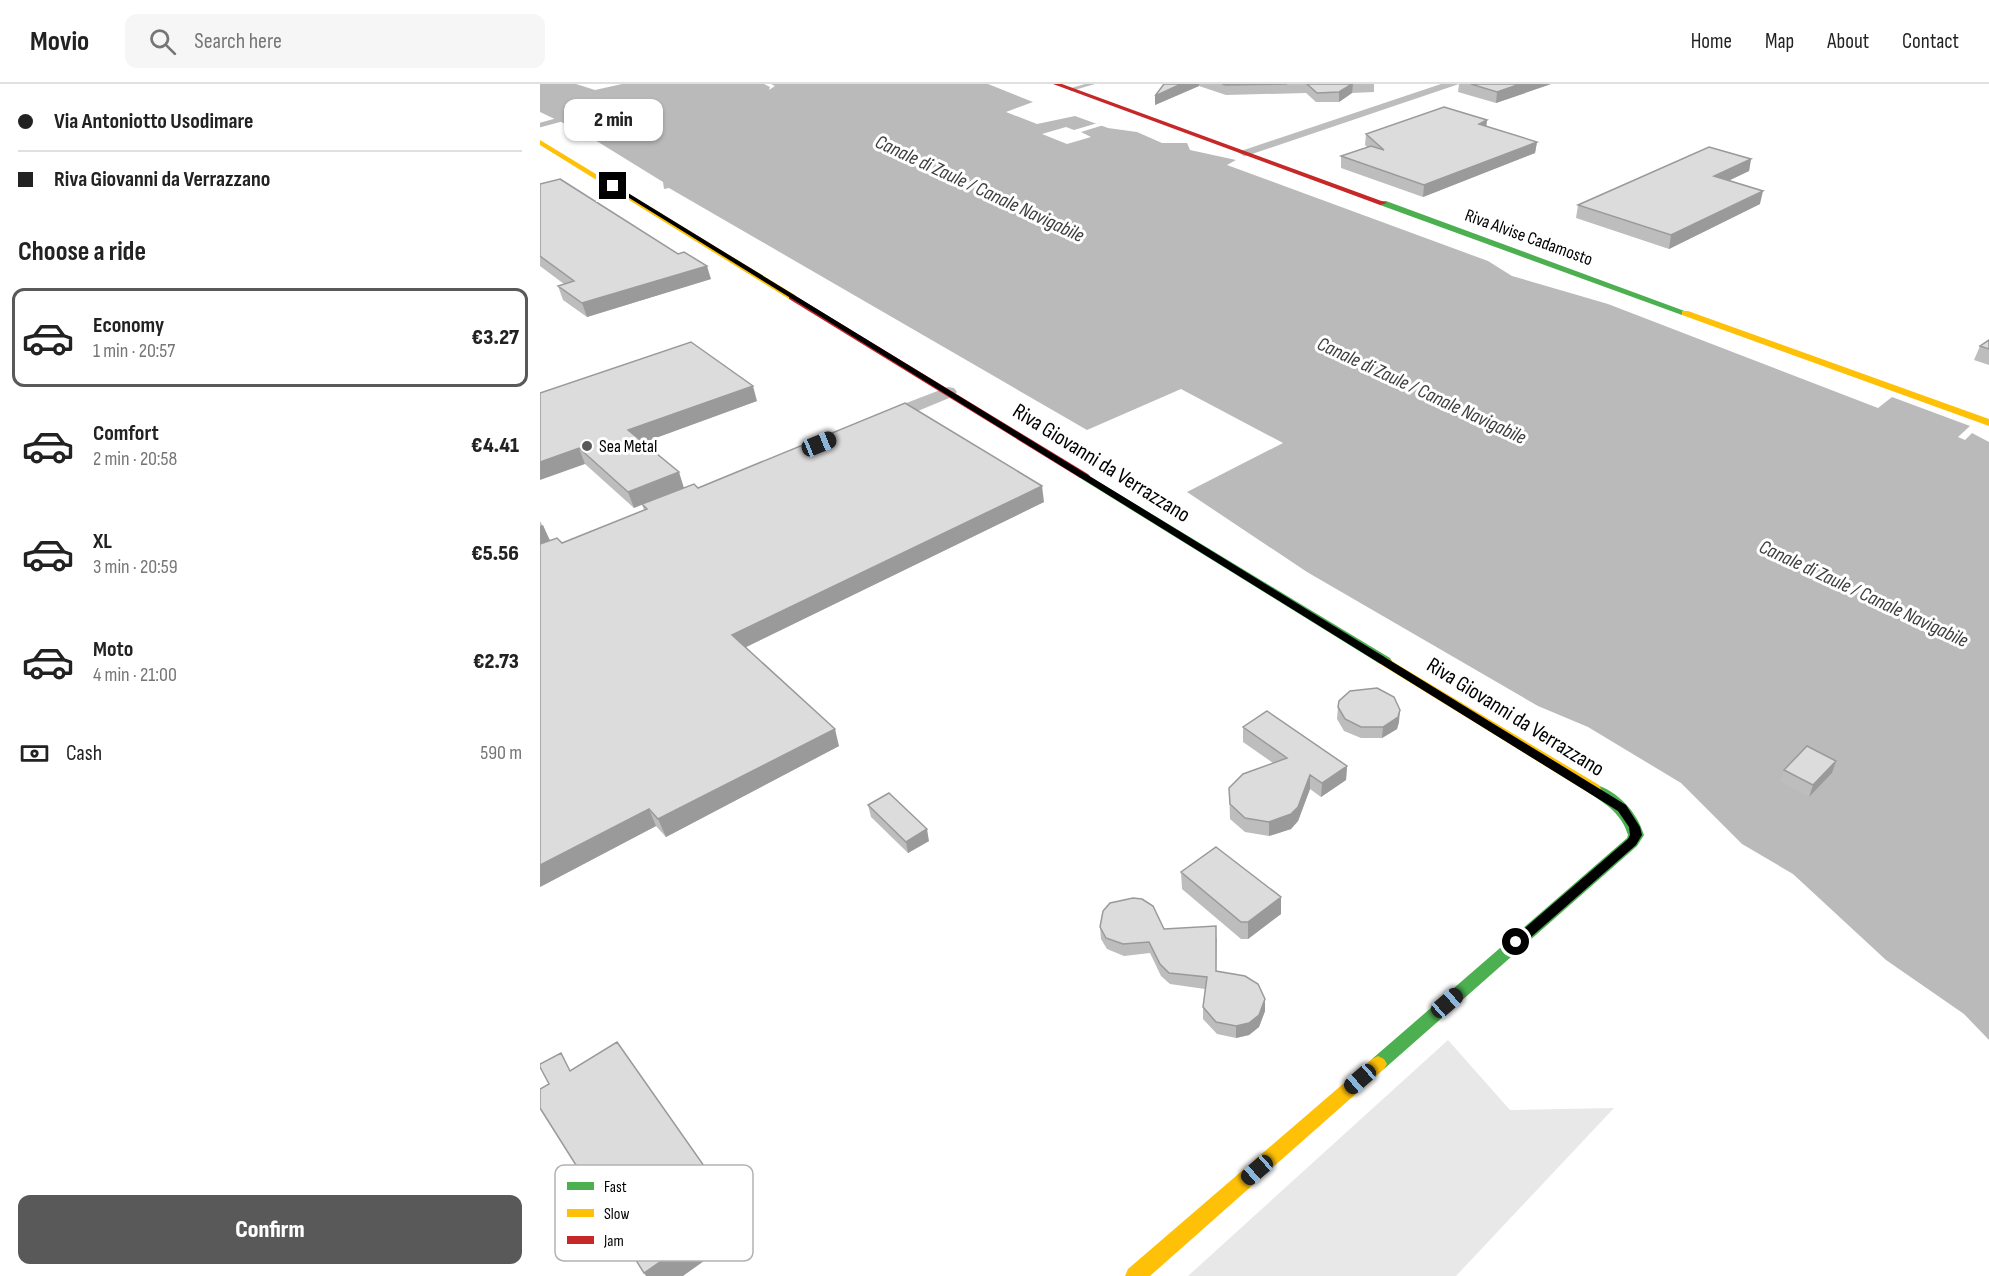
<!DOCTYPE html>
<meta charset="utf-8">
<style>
:root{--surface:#fff;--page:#f6f6f6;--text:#222;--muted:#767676;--line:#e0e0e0;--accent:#595959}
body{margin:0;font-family:"Sofia Sans Condensed",sans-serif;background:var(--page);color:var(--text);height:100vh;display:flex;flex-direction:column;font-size:22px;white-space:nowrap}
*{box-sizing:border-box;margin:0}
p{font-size:20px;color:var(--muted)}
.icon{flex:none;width:33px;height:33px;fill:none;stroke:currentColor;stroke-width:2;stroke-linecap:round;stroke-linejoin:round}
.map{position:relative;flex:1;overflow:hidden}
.panel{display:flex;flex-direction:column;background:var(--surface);width:540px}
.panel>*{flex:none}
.guide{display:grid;align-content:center;height:132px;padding:0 18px;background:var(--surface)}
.end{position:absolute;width:27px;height:27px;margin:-14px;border:8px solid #000;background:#fff;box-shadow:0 0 0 3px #fff}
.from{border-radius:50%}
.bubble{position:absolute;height:42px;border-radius:12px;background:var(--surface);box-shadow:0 2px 4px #0004;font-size:20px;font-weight:800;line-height:42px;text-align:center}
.car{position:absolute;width:18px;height:36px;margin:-18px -9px;border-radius:8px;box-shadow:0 0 4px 2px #0007;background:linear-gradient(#222 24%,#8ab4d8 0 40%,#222 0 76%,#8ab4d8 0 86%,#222 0)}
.guide b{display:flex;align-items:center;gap:21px;height:57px;font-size:22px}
.guide b+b{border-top:2px solid var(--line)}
.guide i{width:15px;height:15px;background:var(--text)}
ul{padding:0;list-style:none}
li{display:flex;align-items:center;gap:18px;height:99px;margin:0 12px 9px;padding:0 6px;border:3px solid transparent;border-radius:12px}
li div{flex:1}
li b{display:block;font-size:22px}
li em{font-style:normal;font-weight:800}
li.active{border-color:var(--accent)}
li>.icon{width:54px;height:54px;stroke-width:1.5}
h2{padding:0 18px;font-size:27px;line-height:72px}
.pay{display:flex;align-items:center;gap:15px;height:66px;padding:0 18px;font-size:22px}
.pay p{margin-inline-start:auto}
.primary-button{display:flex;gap:12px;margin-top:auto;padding:12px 18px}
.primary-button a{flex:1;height:69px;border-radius:12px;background:var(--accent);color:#fff;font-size:24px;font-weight:800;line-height:69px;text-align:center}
header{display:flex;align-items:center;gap:36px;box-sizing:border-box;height:84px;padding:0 30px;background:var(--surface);border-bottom:2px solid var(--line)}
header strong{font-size:28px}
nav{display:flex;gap:33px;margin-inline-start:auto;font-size:21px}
.search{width:420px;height:54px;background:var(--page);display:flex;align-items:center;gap:15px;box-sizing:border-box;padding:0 21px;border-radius:12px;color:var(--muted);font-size:22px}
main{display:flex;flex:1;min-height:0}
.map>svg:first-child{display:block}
</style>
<header>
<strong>Movio</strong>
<div class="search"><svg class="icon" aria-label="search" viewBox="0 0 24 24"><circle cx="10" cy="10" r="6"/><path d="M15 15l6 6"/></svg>Search here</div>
<nav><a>Home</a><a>Map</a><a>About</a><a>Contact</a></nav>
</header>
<main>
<section class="panel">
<div class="guide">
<b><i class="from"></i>Via Antoniotto Usodimare</b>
<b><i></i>Riva Giovanni da Verrazzano</b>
</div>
<h2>Choose a ride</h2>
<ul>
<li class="active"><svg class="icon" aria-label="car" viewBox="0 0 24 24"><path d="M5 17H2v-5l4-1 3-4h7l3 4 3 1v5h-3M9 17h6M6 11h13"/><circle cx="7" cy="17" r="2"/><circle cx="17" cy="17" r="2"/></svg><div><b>Economy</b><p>1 min · 20:57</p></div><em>€3.27</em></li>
<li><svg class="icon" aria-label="car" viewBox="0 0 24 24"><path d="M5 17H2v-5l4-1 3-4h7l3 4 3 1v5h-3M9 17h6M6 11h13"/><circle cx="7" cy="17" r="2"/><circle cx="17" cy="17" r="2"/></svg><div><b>Comfort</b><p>2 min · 20:58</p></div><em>€4.41</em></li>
<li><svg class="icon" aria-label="car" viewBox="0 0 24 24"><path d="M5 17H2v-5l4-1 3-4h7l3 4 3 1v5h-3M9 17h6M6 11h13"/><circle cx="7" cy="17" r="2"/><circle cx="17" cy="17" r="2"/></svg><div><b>XL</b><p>3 min · 20:59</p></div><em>€5.56</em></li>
<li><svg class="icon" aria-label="car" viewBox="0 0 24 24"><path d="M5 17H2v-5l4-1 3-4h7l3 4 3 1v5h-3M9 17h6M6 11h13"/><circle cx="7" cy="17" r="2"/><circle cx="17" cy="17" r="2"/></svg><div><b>Moto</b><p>4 min · 21:00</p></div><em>€2.73</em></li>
</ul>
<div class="pay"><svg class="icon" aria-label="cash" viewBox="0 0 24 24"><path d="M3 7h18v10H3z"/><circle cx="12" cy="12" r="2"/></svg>Cash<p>590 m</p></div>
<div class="primary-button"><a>Confirm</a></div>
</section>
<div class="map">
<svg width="1449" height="1192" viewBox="0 0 1449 1192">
<rect width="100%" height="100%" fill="#fff"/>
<path fill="#e8e8e8" d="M908 956 970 1026 1074 1024 916 1192H648Z"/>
<path fill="#bababa" d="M0 0H36L55 6 82 0H224L230 3 229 6 235 2 231 0H448L493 18 466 28 497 40 535 32 568 44 597 48 622 59H647L650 66 696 76 687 81 948 177 972 192 1068 220 1338 324 1352 313 1430 342 1418 353 1425 356 1432 349 1449 358V956L1424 930 1346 876 1253 790 1202 760 1141 699 1048 643 998 622 767 488 647 408 743 359 641 305 547 346 129 104 124 105 123 98 42 48 61 50 76 45 55 34 41 37 44 40 36 45 0 28Z"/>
<path fill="#fff" d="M561 38 567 40 541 48 551 53 527 60 502 50 526 43 534 46Z"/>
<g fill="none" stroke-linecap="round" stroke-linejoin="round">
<path stroke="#bababa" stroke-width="4.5" d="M0 41 26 34"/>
<path fill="#bdbdbd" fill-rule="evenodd" d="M545 0H555L531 7 528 5Z"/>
<path fill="#bdbdbd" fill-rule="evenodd" d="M901 0H919L709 71 704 72 698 68Z
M408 303 414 304 417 308 414 312 349 339 342 341 333 335 335 331Z"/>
<path fill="#4caf50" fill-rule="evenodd" d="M840 117H846L1150 229 1142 231 840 121Z
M544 389 850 574 852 577 850 580H840L540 394 538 392Z
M1054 700C1078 707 1097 728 1104 751L1097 762 844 985 838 988 832 985 829 980 832 975 1087 754 1088 751C1082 730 1066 720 1049 709L1047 705 1049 701Z"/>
<path fill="#ffc107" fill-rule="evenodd" d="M0 56 255 211 256 213 249 215 0 61Z
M1142 227H1148L1449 335V342L1142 231Z
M845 573 1059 701 1061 705 1059 709H1049L840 580 838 577 840 574Z
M838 972 844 975 847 980 844 985 610 1192H585L588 1185 832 975Z"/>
<path fill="#c62828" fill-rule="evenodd" d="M513 0H522L847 119 840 121Z
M252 210 548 390 550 392 548 394H540L249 215V211Z"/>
</g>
<path fill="#bdbdbd" d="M624 0H834V8L812 9 799 18H776L766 9 686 11 659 2 615 21V12Z
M919 0H1011L956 19 918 8Z
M947 43 997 58 995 69 883 113 801 84V72L827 63 825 61 826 50Z
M1211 75 1209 87 1188 97 1220 120 1129 165 1036 134 1038 121Z
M0 100 171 195 47 233 23 216 18 202 24 200 0 182Z
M1449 256V281L1434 276 1440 262Z
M0 309 217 317 103 358 94 424 45 380Z
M158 404 504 418 206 563 299 662 126 753 116 742 0 803V437L10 456 22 459 104 426 102 420Z
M798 623 859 638 857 645 842 654H821L804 647 797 635Z
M703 643 807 682 806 696 781 713 770 705 758 737 751 745 729 752 705 748 690 735 689 704 733 679 703 658Z
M1296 677 1292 689 1269 713 1240 697 1244 686Z
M328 721 389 757 368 769 331 733Z
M641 788 741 830 708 855H701L642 805Z
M560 843 624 845 677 854 676 887 725 927 719 943 709 951 696 954 677 950 663 935V923L665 905 630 900 621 892 610 869 584 872 567 865 561 855Z"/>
<path fill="#9a9a9a" d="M641 0H659V2L615 21V12Z
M813 0 812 9 799 18V8Z
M980 0H1011L956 19 957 8Z
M947 36 946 47 939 40Z
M997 58 995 69 883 113 884 101Z
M1211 75 1209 87 1171 105 1174 92Z
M1223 107 1220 120 1129 165 1131 151Z
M167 182 171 195 47 233 42 219Z
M213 302 217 317 94 362 88 346Z
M39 364 45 380 0 396V378Z
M139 388 144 404 94 424 88 408Z
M502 402 504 418 198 567 192 551Z
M3 441 10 457 0 461V442Z
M860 626 859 638 857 645 842 654 843 643Z
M295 645 299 662 126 753 118 735Z
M1296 677 1292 689 1269 713 1273 701Z
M807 682 806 696 781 713 782 699Z
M770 691V705L758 737 751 745 729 752V738Z
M109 725 116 742 0 803V781Z
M387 745 389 757 368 769 366 758Z
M741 813V830L708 855V838Z
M725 915V927L719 943 709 951 696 954V942Z
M195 1126 206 1147 143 1192H106L104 1189Z"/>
<path fill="#dcdcdc" stroke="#9a9a9a" stroke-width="1.5" d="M624 0H641L615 12Z
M682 0H747L686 1Z
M767 0H812L799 8 777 9Z
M931 0H980L957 8Z
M904 23 947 36 939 40 997 58 884 101 801 72 831 62 844 66 826 50Z
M1169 63 1211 75 1174 92 1223 107 1131 151 1038 121Z
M20 95 138 170 144 168 167 182 42 219 18 202 34 197 0 172V100Z
M1449 256V265L1440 262Z
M151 258 213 302 88 346 139 388 88 408 39 364 0 378V309Z
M365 319 502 402 192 551 295 645 118 735 109 725 0 781V460L17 454 22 459 107 425 102 420 154 400 158 404Z
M837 604 854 613 860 626 858 633 843 643H821L805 635 798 623 799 617 810 607Z
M727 627 807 682 782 699 770 691 758 723 751 730 729 738 705 734 690 720 689 704 703 690 747 674 703 643Z
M1267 662 1296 677 1273 701 1244 686Z
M349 709 387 745 366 758 328 721Z
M676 763 741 813 708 838H701L641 788Z
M593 814 602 815 613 822 624 845 676 842V887L705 892 718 900 725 915 719 931 709 939 696 942 676 938 663 923 667 893 629 889 620 880 609 858 583 860 566 854 560 843 563 827 570 819Z
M77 958 195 1126 104 1189 0 1024V1005L9 1000 0 983V980L21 969 30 987Z"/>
<path fill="#000" d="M75 101 1086 721 1100 743 1102 751 1096 761 981 862H972V855L1088 755 1090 751 1089 743 1078 727 70 102Z"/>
<circle fill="#595959" stroke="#fff" stroke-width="2" cx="47" cy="362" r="6"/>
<g text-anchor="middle" stroke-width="6" stroke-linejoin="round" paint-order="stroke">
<g font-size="18" fill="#000" stroke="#fff">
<text transform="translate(989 153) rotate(20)" y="6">Riva Alvise Cadamosto</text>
</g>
<g font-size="18" fill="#000" stroke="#fff" text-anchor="start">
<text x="59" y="368">Sea Metal</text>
</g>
<g font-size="20" font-style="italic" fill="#3e3e3e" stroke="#fff">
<text transform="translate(440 104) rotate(25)" y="7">Canale di Zaule / Canale Navigabile</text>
<text transform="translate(882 306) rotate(25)" y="7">Canale di Zaule / Canale Navigabile</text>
<text transform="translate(1324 509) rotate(25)" y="7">Canale di Zaule / Canale Navigabile</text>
</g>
<g font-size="22" fill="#000" stroke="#fff">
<text transform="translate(562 378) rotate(32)" y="8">Riva Giovanni da Verrazzano</text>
<text transform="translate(976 632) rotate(32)" y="8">Riva Giovanni da Verrazzano</text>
</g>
</g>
<rect x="15" y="1081" width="198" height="96" rx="9" fill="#fff" stroke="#b2b2b2" stroke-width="1.5"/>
<rect x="27" y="1098" width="27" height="8" fill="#4caf50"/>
<rect x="27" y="1125" width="27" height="8" fill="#ffc107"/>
<rect x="27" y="1152" width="27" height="8" fill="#c62828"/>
<g font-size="16" fill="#000">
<text x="64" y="1108">Fast</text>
<text x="64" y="1135">Slow</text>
<text x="64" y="1162">Jam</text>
</g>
</svg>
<i class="end from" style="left:976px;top:858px"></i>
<i class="end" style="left:73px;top:102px"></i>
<div class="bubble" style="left:24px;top:15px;width:99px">2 min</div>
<i class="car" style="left:279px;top:360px;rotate:68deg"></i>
<i class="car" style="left:907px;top:919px;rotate:49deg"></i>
<i class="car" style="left:820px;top:995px;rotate:229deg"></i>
<i class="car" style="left:717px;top:1086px;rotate:229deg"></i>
</div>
</main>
